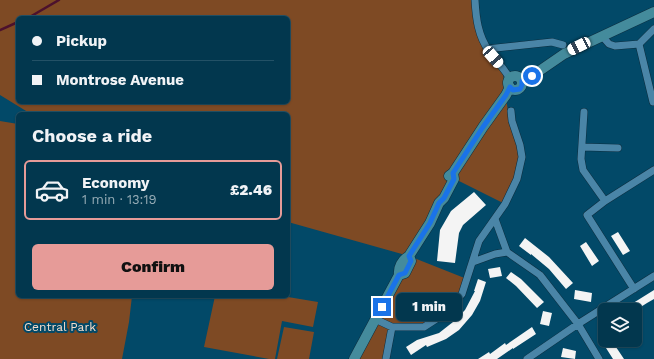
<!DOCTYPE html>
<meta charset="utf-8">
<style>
:root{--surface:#02374e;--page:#0c3f55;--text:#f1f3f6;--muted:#96acb6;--line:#235166;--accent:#e69b98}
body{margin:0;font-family:"Work Sans",sans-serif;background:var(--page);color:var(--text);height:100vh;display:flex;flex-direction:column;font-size:15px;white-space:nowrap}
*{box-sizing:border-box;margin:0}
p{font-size:13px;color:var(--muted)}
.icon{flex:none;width:22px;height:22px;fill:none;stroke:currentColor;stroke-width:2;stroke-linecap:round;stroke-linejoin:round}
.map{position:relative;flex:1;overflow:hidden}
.sheet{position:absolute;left:16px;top:112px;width:274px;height:186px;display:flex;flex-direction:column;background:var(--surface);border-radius:6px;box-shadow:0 1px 3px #0004,0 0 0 1px var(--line)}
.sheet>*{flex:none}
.hud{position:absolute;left:16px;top:16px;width:274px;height:88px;border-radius:6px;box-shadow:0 1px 3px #0004,0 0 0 1px var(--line);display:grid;align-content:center;height:88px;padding:0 16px;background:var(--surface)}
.controls{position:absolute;left:598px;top:303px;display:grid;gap:8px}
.controls a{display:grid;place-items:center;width:44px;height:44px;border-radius:6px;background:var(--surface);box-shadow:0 1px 3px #0004,0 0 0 1px var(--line);font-size:20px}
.end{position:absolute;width:18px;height:18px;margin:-9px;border:5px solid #1a73e8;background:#fff;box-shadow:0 0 0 2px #fff}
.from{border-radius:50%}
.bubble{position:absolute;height:28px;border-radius:6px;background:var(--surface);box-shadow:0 1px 3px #0004,0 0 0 1px var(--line);font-size:13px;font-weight:800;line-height:28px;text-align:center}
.car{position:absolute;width:12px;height:24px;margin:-12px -6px;border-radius:5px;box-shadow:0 0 3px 1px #0007;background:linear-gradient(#fff 24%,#345 0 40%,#fff 0 76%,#345 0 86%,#fff 0)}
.hud b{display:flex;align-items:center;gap:14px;height:38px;font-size:15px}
.hud b+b{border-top:1px solid var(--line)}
.hud i{width:10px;height:10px;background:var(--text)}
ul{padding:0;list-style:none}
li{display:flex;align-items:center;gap:12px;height:60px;margin:0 8px 6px;padding:0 8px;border:2px solid transparent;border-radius:6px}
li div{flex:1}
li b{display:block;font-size:15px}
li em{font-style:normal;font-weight:800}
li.selected{border-color:var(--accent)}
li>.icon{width:36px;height:36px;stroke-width:1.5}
h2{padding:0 16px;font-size:18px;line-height:48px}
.primary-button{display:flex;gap:8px;margin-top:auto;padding:8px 16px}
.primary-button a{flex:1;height:46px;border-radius:6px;background:var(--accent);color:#111;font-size:16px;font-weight:800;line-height:46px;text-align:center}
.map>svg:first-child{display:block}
</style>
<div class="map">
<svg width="654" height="359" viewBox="0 0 654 359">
<rect width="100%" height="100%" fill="#024968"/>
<path fill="#7e4a24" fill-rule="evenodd" d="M0 0H478L483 41 503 73 509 120 522 157 505 204 451 177 409 256 467 279 450 308 416 328 378 320 392 327 385 359H353L409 256 288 222V114H31L0 95ZM18 18H288V102H18Z
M0 121 18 124V296H132L129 322 122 359H0Z
M215 296H282L318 302 313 327 282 321 275 359H269L204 347Z
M284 327 314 332 309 359H277Z"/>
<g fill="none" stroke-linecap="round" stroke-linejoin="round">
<path stroke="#4c112d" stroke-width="2.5" d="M28 18 59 0
M0 30 18 22"/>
</g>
<path fill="#f4f4f4" d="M474 192 486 205 463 225 459 233 455 263 437 261 440 230 451 211Z
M618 232 630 251 623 255 611 236Z
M525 238 549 257 573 283 566 289 549 269 531 254V255L519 246Z
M586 242 599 261 592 266 580 246Z
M500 267 502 276 490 278 488 269Z
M511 272 521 279 544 302 537 308 516 286 506 278Z
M478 279 486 282 480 301 472 315 459 330 446 339 427 347 426 345 411 355 406 347 417 340 439 333 453 322 465 310 475 291H474Z
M575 290 592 293 591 302 574 299Z
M654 290V299L647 303 636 310H622Z
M543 311 552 313 549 326 540 324Z
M602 318 605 319V339L598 337Z
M532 327 536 334 513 349V348L497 359H478L489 352 490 354 505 343 506 345Z
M613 343 618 350 624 359H613L606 348Z
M563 348 576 351 575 359 561 357Z"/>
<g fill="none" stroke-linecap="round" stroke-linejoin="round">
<g stroke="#0d2d3e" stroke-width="8">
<path id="street" d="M475 0C476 18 478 36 489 51 496 61 505 69 510 79
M602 36 609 44 615 46 639 44 654 29
M639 44 653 102
M487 49 552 42 563 45
M584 112 581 159 583 170 605 201
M582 147 618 148
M495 219 507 252
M473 262 495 254 507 252 540 275 578 324 599 359
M634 289 587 215 605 201 654 170
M375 319 392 327H424L444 314 462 294 479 241 505 204 517 179 522 157 520 145 512 121 511 111
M386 359 392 327
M527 359 578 324 654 276"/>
</g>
<g stroke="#0d2d3e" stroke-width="11">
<path id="secondary" d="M508 83a7 7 0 1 1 14 0a7 7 0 1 1-14 0Z
M522 81 532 76 564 54 654 12
M449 176 453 173 483 127 506 95 510 87
M399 275 405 273 411 261 409 256
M354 359 399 275C398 267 402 260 409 256L430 223 439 203 444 198 454 179 453 173"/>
</g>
<use href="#street" stroke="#4a85a7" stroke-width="7"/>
<use href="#secondary" stroke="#448b9c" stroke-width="10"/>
</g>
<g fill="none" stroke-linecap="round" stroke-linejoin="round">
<path stroke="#1a73e8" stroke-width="5" d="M382 307 399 275 405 273 411 261 409 256 430 223 439 203 444 198 454 179 453 173 483 127 506 95 510 87 513 90 520 89 522 85V81L532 76"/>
</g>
<g text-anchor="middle" stroke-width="4" stroke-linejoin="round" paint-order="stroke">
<g font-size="12" fill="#f7ddcb" stroke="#024968">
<text x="60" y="331">Central Park</text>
</g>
</g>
</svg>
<div class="controls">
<a><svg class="icon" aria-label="layers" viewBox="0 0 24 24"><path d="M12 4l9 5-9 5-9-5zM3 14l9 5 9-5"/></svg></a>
</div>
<i class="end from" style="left:532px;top:76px"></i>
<i class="end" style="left:382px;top:307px"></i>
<div class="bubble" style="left:396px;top:293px;width:66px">1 min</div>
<i class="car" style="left:579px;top:46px;rotate:244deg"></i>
<i class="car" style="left:493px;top:57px;rotate:139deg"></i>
<div class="hud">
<b><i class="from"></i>Pickup</b>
<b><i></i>Montrose Avenue</b>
</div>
<section class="sheet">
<h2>Choose a ride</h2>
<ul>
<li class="selected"><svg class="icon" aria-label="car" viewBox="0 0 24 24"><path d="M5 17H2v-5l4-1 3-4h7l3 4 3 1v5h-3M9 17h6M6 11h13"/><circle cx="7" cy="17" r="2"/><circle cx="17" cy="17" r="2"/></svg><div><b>Economy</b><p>1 min · 13:19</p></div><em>£2.46</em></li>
</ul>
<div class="primary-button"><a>Confirm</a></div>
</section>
</div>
